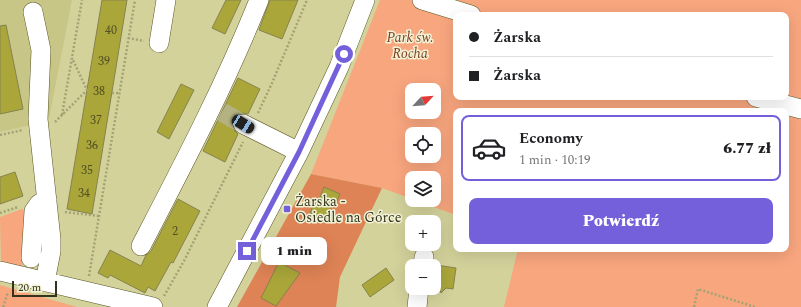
<!DOCTYPE html>
<html lang="pl">
<meta charset="utf-8">
<style>
:root{--surface:#fff;--page:#f6f6f6;--text:#202124;--muted:#757577;--line:#e0e0e0;--accent:#7460da}
body{margin:0;font-family:Spectral,serif;background:var(--page);color:var(--text);height:100vh;display:flex;flex-direction:column;font-size:15px;white-space:nowrap}
*{box-sizing:border-box;margin:0}
p{font-size:13px;color:var(--muted)}
.icon{flex:none;width:22px;height:22px;fill:none;stroke:currentColor;stroke-width:2;stroke-linecap:round;stroke-linejoin:round}
.map{position:relative;flex:1;overflow:hidden}
.side{position:absolute;left:453px;top:108px;width:336px;height:144px;display:flex;flex-direction:column;background:var(--surface);border-radius:8px;box-shadow:0 4px 16px #0002}
.side>*{flex:none}
.top-card{position:absolute;left:453px;top:12px;width:336px;height:88px;border-radius:8px;box-shadow:0 4px 16px #0002;display:grid;align-content:center;height:88px;padding:0 16px;background:var(--surface)}
.needle{width:26px;rotate:64deg}
.tools{position:absolute;left:405px;top:83px;display:grid;gap:8px}
.tools a{display:grid;place-items:center;width:36px;height:36px;border-radius:8px;background:var(--surface);box-shadow:0 4px 16px #0002;font-size:20px}
.scale{position:absolute;left:12px;bottom:10px;width:45px;box-sizing:border-box;padding-left:4px;border:2px solid #34331d;border-top:0;font-size:11px;line-height:14px;white-space:nowrap;color:#34331d;-webkit-text-stroke:3px #f2f2d6;paint-order:stroke}
.end{position:absolute;width:18px;height:18px;margin:-9px;border:5px solid #7460da;background:#fff;box-shadow:0 0 0 2px #fff}
.from{border-radius:50%}
.bubble{position:absolute;height:28px;border-radius:8px;background:var(--surface);box-shadow:0 4px 16px #0002;font-size:13px;font-weight:800;line-height:28px;text-align:center}
.car{position:absolute;width:12px;height:24px;margin:-12px -6px;border-radius:5px;box-shadow:0 0 3px 1px #0007;background:linear-gradient(#222 24%,#8ab4d8 0 40%,#222 0 76%,#8ab4d8 0 86%,#222 0)}
.top-card b{display:flex;align-items:center;gap:14px;height:38px;font-size:15px}
.top-card b+b{border-top:1px solid var(--line)}
.top-card i{width:10px;height:10px;background:var(--text)}
ul{padding:7px 0 0;list-style:none}
li{display:flex;align-items:center;gap:12px;height:66px;margin:0 8px 6px;padding:0 8px;border:2px solid transparent;border-radius:8px}
li div{flex:1}
li b{display:block;font-size:15px}
li em{font-style:normal;font-weight:800}
li.on{border-color:var(--accent)}
li>.icon{width:36px;height:36px;stroke-width:1.5}
.cta{display:flex;gap:8px;margin-top:auto;padding:8px 16px}
.cta a{flex:1;height:46px;border-radius:8px;background:var(--accent);color:#fff;font-size:16px;font-weight:800;line-height:46px;text-align:center}
.map>svg:first-child{display:block}
</style>
<div class="map">
<svg width="801" height="307" viewBox="0 0 801 307">
<rect width="100%" height="100%" fill="#d4d29b"/>
<path fill="#c8c687" d="M0 0H72L49 119H31V125L0 132Z"/>
<path fill="#f8a67e" fill-rule="evenodd" d="M380 0H801V307H504L518 249H786V111H456V215L414 200H434V178H412V199L382 188 311 174ZM456 15H786V97H456ZM412 90H434V112H412ZM412 134H434V156H412Z
M22 209 26 212 22 268 1 264 0 217Z
M0 285 77 307H0Z"/>
<path fill="#de8355" d="M311 174 382 188 340 277 336 307H237Z"/>
<path fill="#aaa63a" stroke="#85834f" d="M102 0H127L92 214 67 209Z
M226 0H241L225 34 212 28Z
M270 0H298L282 39 259 30Z
M6 25 23 109 0 114V26Z
M238 78 260 89 248 114 242 113 237 115 233 119 232 125 234 130 238 134 225 162 203 151Z
M181 84 194 90 169 139 157 132Z
M15 172 23 196 0 204V177Z
M324 187 340 194 334 207 331 206 325 220 310 213 314 203 317 204Z
M178 199 200 211 173 263 171 262 155 291 148 287 145 293 110 275 108 278 98 273 110 250 141 266 146 255 151 251Z
M279 262 300 273 276 306 261 298Z
M436 265 456 268 453 289 446 288 441 293 438 286H434Z
M386 268 394 280 370 297 362 285Z"/>
<g fill="none" stroke-linecap="round" stroke-linejoin="round">
<path stroke="#b4b282" stroke-width="19" stroke-dasharray="19 10" stroke-linecap="butt" d="M222 112 243 124"/>
<g stroke="#585622" stroke-width="20">
<path id="minor" d="M422 0 471 15
M33 12 41 50 38 119 51 239V251L45 282
M159 43 166 0
M756 97 801 109
M243 124 299 152
M141 246C183 165 225 85 259 0
M31 258 34 211 39 204 47 199
M423 266 424 257
M0 271 153 307
M217 307 299 152 339 67 365 0
M417 307 419 288"/>
</g>
<path stroke="#a4a275" stroke-width="2.5" stroke-dasharray="2 2" stroke-linecap="butt" d="M128 38 144 41
M112 93H119
M258 113 272 83 307 0
M62 115 82 0
M55 122 87 90 72 58
M0 135 23 130
M65 212 99 216
M0 213 18 207
M89 276 135 0
M164 296 184 261 243 142
M3 307 8 292
M694 307 698 289 755 307"/>
<use href="#minor" stroke="#fff" stroke-width="19"/>
</g>
<g fill="none" stroke-linecap="round" stroke-linejoin="round">
<path stroke="#7460da" stroke-width="5" d="M247 251 299 152 344 54"/>
</g>
<rect fill="#7460da" stroke="#f2f2d6" stroke-width="1.5" x="283" y="205" width="8" height="8" rx="2"/>
<g text-anchor="middle" stroke-width="3" stroke-linejoin="round" paint-order="stroke">
<g font-size="12" fill="#525024">
<text x="111" y="34">40</text>
<text x="104" y="65">39</text>
<text x="99" y="95">38</text>
<text x="96" y="124">37</text>
<text x="92" y="149">36</text>
<text x="87" y="174">35</text>
<text x="84" y="197">34</text>
<text x="175" y="235">2</text>
</g>
<g font-size="14" font-style="italic" fill="#7c4020" stroke="#f2f2d6">
<text x="410" y="42">Park św.<tspan x="410" dy="16">Rocha</tspan></text>
</g>
<g font-size="14" fill="#34331d" stroke="#f2f2d6" text-anchor="start">
<text x="295" y="206">Żarska -<tspan x="295" dy="16">Osiedle na Górce</tspan></text>
</g>
</g>
</svg>
<div class="tools">
<a><svg class="needle" viewBox="-14 -14 28 28"><path d="M0-13l5 13h-10z" fill="#e53935"/><path d="M0 13l5-13h-10z" fill="#757577"/></svg></a>
<a><svg class="icon" aria-label="locate" viewBox="0 0 24 24"><circle cx="12" cy="12" r="6"/><path d="M12 2v4M12 18v4M2 12h4M18 12h4"/></svg></a>
<a><svg class="icon" aria-label="layers" viewBox="0 0 24 24"><path d="M12 4l9 5-9 5-9-5zM3 14l9 5 9-5"/></svg></a>
<a>+</a>
<a>−</a>
</div>
<div class="scale">20 m</div>
<i class="end from" style="left:344px;top:54px"></i>
<i class="end" style="left:247px;top:251px"></i>
<div class="bubble" style="left:261px;top:237px;width:66px">1 min</div>
<i class="car" style="left:243px;top:124px;rotate:121deg"></i>
<div class="top-card">
<b><i class="from"></i>Żarska</b>
<b><i></i>Żarska</b>
</div>
<section class="side">
<ul>
<li class="on"><svg class="icon" aria-label="car" viewBox="0 0 24 24"><path d="M5 17H2v-5l4-1 3-4h7l3 4 3 1v5h-3M9 17h6M6 11h13"/><circle cx="7" cy="17" r="2"/><circle cx="17" cy="17" r="2"/></svg><div><b>Economy</b><p>1 min · 10:19</p></div><em>6.77 zł</em></li>
</ul>
<div class="cta"><a>Potwierdź</a></div>
</section>
</div>
